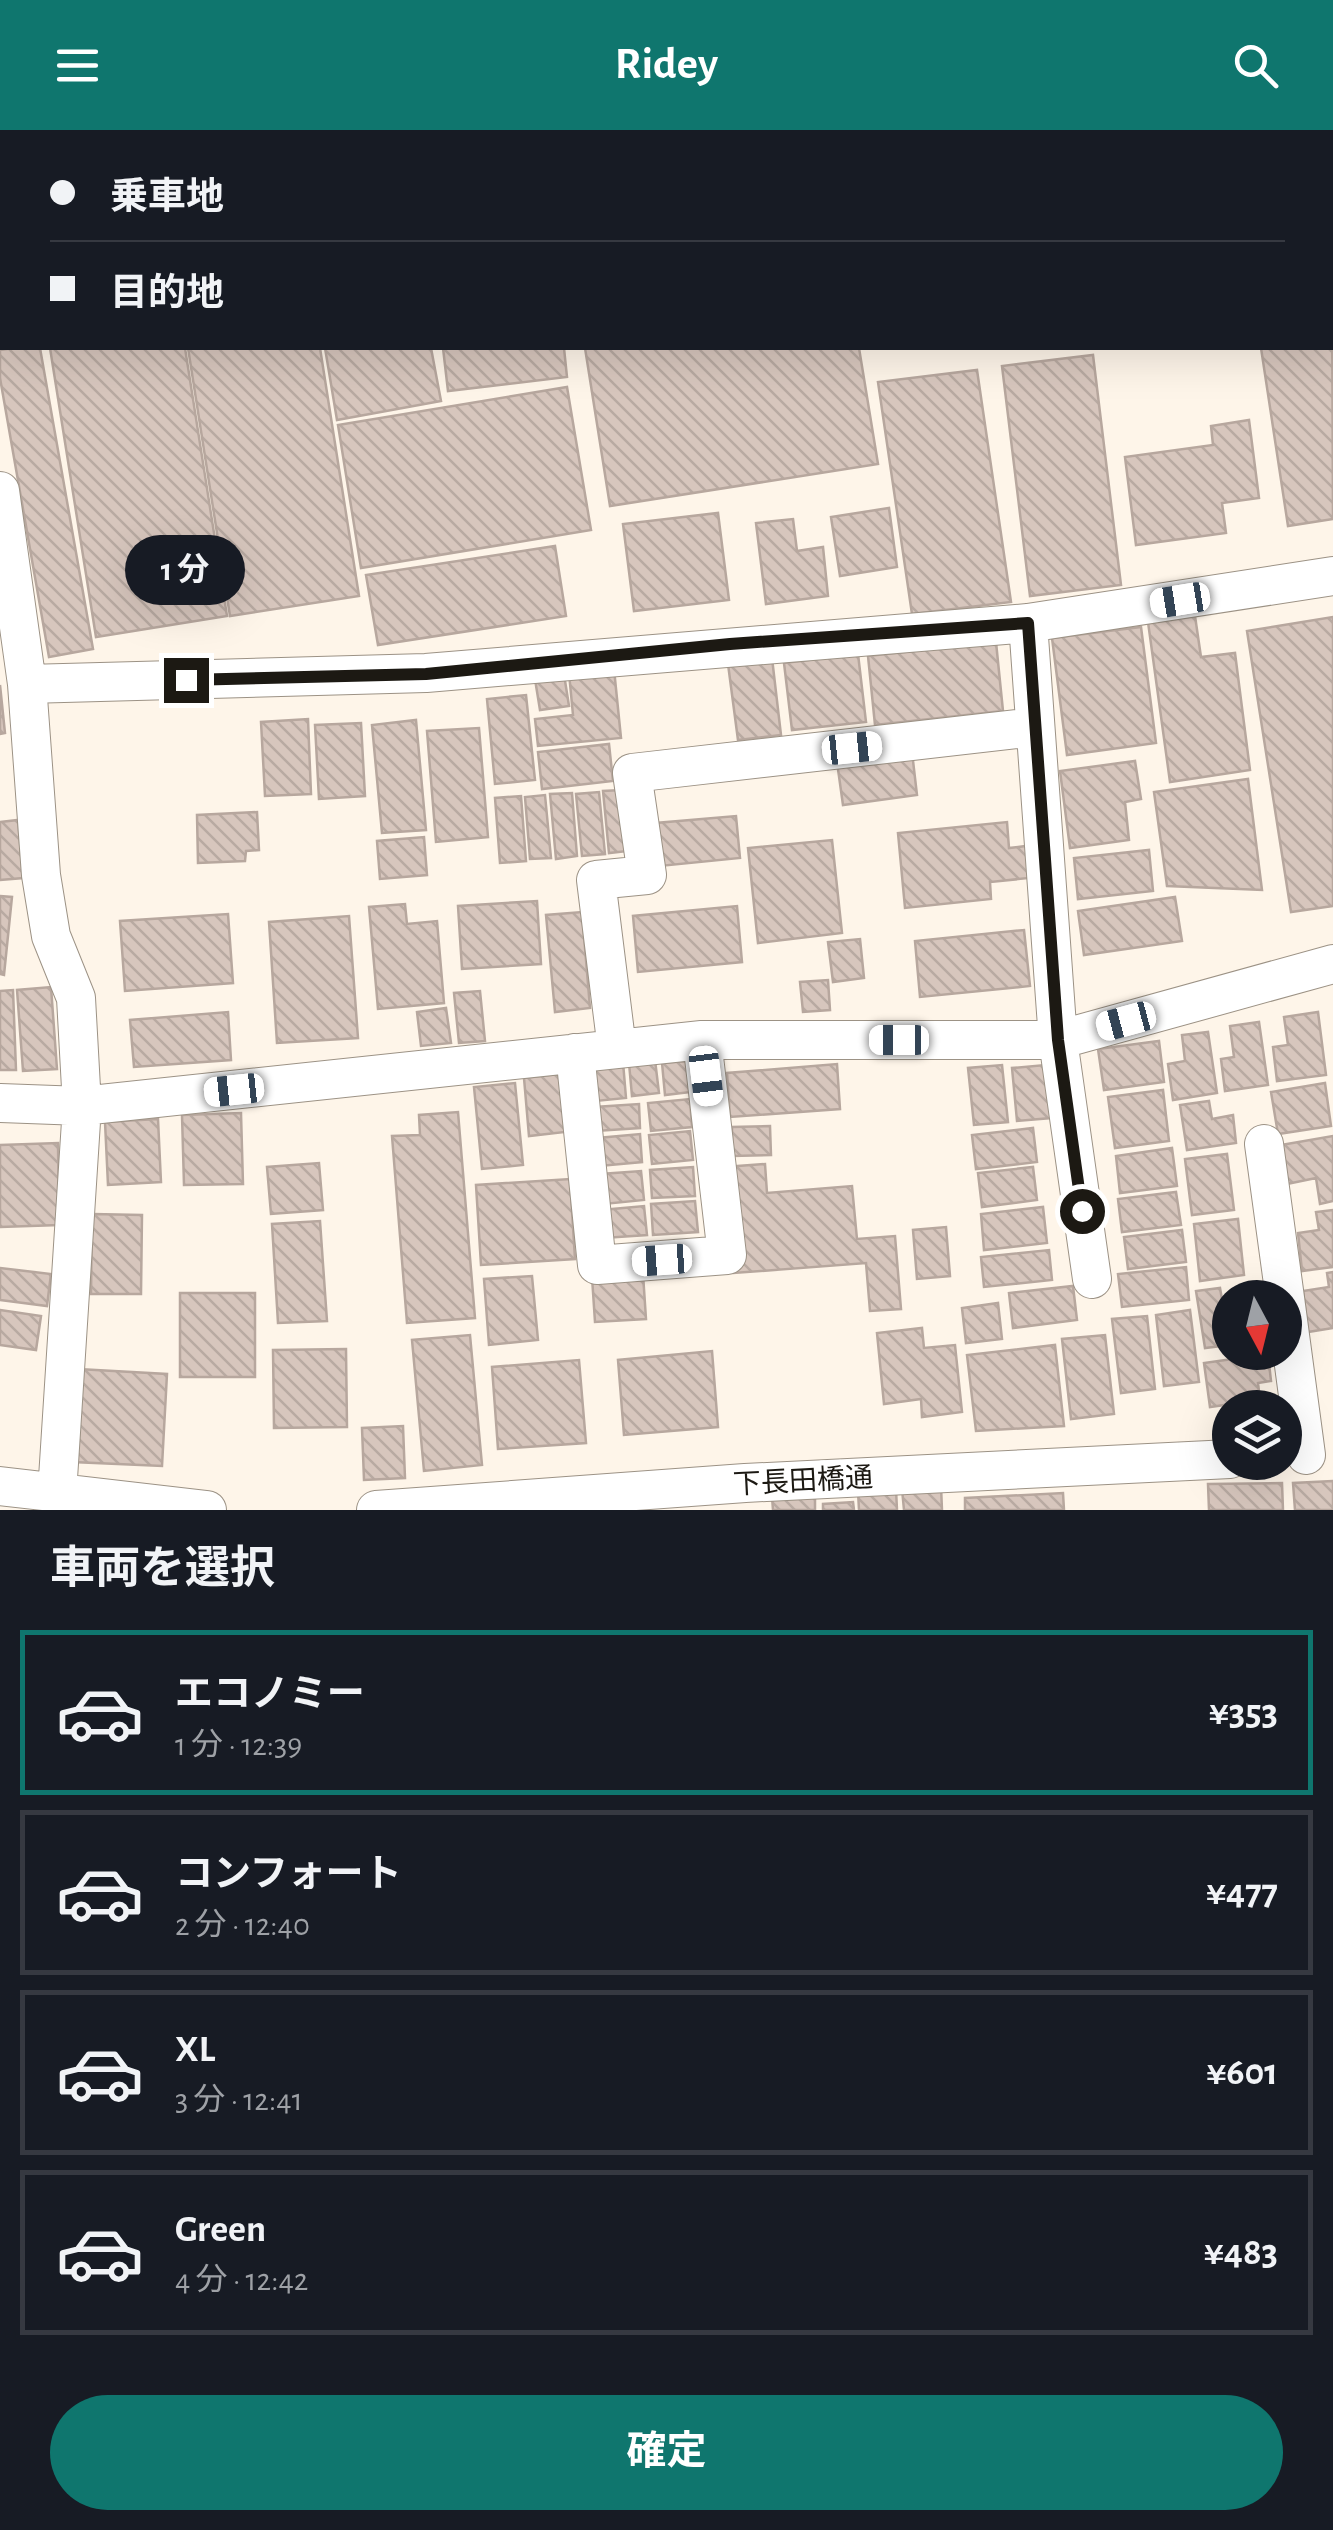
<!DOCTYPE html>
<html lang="ja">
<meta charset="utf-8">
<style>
:root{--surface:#171b24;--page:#20242c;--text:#f1f3f6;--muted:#9ea1a6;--line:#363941;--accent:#0f766e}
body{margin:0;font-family:"Alegreya Sans","Noto Sans JP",sans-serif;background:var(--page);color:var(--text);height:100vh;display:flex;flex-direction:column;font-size:38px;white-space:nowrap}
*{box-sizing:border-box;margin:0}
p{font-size:32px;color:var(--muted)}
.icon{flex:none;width:55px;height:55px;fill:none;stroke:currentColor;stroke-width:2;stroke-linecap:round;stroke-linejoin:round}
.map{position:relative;height:1380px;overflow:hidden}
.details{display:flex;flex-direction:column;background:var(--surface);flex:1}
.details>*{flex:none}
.guide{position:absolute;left:0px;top:0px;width:1335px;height:220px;box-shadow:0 10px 40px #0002;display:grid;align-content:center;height:220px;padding:0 50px;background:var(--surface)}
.needle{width:65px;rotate:173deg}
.buttons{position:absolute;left:1212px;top:1150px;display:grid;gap:20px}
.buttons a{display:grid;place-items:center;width:90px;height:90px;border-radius:50%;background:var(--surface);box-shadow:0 10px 40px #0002;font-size:50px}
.end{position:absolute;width:45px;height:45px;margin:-22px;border:12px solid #1c1913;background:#fff;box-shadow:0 0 0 5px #fff}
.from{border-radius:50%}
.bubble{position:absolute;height:70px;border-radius:35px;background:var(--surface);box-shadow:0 10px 40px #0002;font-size:32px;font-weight:700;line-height:70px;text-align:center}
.car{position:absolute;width:30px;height:60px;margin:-30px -15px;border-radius:12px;box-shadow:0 0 8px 2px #0007;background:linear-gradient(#fff 24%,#345 0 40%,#fff 0 76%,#345 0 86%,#fff 0)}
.guide b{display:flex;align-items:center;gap:35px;height:95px;font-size:38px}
.guide b+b{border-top:2px solid var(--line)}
.guide i{width:25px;height:25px;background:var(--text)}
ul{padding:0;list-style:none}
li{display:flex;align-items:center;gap:30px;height:165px;margin:0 20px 15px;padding:0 30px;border:5px solid var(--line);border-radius:0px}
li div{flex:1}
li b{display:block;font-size:38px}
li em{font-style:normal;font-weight:700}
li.active{border-color:var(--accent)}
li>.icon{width:90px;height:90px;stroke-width:1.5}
h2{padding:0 50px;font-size:45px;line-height:120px}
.primary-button{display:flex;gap:20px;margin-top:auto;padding:20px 50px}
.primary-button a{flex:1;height:115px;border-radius:60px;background:var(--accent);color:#fff;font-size:40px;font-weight:700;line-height:115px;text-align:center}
header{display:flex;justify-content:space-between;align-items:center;height:130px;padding:0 50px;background:var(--accent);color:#fff;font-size:45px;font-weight:700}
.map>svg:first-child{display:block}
</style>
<header><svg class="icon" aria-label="menu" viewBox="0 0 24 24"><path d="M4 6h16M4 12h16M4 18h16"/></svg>Ridey<svg class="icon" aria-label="search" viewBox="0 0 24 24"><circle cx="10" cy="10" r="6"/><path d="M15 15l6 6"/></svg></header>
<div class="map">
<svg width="1333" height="1380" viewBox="0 0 1333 1380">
<defs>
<pattern id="building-back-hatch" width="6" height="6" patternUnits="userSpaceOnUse" patternTransform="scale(2.5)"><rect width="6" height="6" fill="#d7c6bd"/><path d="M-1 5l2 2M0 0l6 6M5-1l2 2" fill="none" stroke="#b8aaa2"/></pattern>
</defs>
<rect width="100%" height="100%" fill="#fef5e9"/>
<path fill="url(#building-back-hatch)" stroke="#b7a79e" stroke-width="2.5" d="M0 0H65V2H2L0 19Z
M123 0H377V2H123Z
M1114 0H1184L1185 2H1114Z
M0 30H2L0 95Z
M1332 155 1333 389 1288 396 1261 218H1332Z
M14 218H40L93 519 49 527 0 248V220Z
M50 218H185L227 486 96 507Z
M188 218H320L359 466 230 486Z
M325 218H431L441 271 337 290Z
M443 218H564L567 247 448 261Z
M585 218H859L878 334 610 376Z
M1093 225 1121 455 1030 466 1002 236Z
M977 240 1011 472 912 484 878 252Z
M567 257 591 400 361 438 338 295Z
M1249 290 1259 368 1222 373 1226 403 1136 415 1125 327 1213 315 1211 296Z
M889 378 897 437 840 446 831 387Z
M718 383 729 470 634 481 623 394Z
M793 389 797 421 823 417 828 466 766 474 756 393Z
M555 416 566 486 378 515 366 445Z
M1195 486 1201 527 1235 523 1250 640 1170 652 1148 492Z
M1333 487V776L1291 782 1247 501Z
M1141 497 1156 613 1067 625 1052 508Z
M996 512 1003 581 875 595 868 526Z
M858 524 866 592 792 600 784 533Z
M772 528 781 605 738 610 728 534Z
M563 538 569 576 540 580 534 543Z
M614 539 621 608 538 616 535 589 573 585 569 543Z
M0 555 5 603 0 604Z
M526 565 535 650 495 654 487 569Z
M308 589 311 664 265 666 261 592Z
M416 590 426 700 382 703 372 595Z
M361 593 365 666 319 669 315 595Z
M479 598 488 707 436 712 427 601Z
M609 614 613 651 542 659 538 622Z
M912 622 917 665 843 675 837 632Z
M1135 631 1141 669 1125 672 1129 710 1070 718 1060 641Z
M1248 649 1262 760 1167 756 1154 662Z
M622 660 628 721 609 723 603 661Z
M599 662 605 724 582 726 576 664Z
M572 663 577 726 556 729 550 664Z
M545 665 551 728 530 729 525 667Z
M521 666 526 731 500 733 495 668Z
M257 682 259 720 246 721 245 731 198 733 197 685Z
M736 686 740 728 660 736 656 693Z
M18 690 23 748 0 750V692Z
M1007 692 1009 718 1026 716 1029 748 990 752 991 769 905 778 898 703Z
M424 707 427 745 380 749 377 711Z
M832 710 842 803 758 813 748 718Z
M1149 720 1153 761 1078 769 1074 728Z
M0 766 12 767 4 845 0 844Z
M1175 767 1182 811 1084 825 1078 781Z
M537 771 541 834 462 839 458 776Z
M405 774 407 794 437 791 444 873 378 879 369 777Z
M737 776 742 832 638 842 633 786Z
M582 782 590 878 555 882 546 785Z
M228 784 233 853 125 861 120 791Z
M349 786 358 908 277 913 269 792Z
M1024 800 1030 856 920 867 915 811Z
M860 809 864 848 833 852 828 812Z
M828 850 830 880 803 882 800 852Z
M51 857 57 939 23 941 17 860Z
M13 860 16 940H0V861Z
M480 861 485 911 459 913 454 863Z
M446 878 451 913 421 916 417 882Z
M228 882 231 930 134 937 130 890Z
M1318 882 1326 945 1277 951 1273 917 1288 915 1284 887Z
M1259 892 1268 955 1225 961 1221 929 1234 927 1230 896Z
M1208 902 1217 963 1173 970 1168 934 1185 931 1182 905Z
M1159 911 1164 952 1104 960 1098 919Z
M655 930 659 963 632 966 629 933Z
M688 931 691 962 665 965 662 933Z
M623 932 626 968 596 971 593 935Z
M837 934 840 979 730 987 727 943Z
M1002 935 1008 992 974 995 968 938Z
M1045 935 1051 988 1017 991 1012 938Z
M559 944 565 1002 529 1006 524 948Z
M515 953 523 1035 482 1039 474 957Z
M1325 953 1331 996 1278 1004 1271 962Z
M1163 960 1169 1011 1115 1018 1108 967Z
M690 969 692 997 651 1001 648 973Z
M1209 971 1212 989 1233 985 1236 1013 1187 1020 1180 975Z
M639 974 640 998 596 1001 595 977Z
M458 982 475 1188 407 1193 392 1006 420 1005 419 985Z
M241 983 243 1054 184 1055 182 985Z
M158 989 161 1052 108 1055 105 992Z
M770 996 771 1025 732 1026V997Z
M1033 998 1037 1032 976 1039 972 1005Z
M690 1001 693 1030 652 1034 649 1005Z
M640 1004 642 1032 600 1036 598 1008Z
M1333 1006V1071L1320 1074 1316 1048 1287 1054 1281 1015Z
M58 1013 59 1095 0 1097V1015Z
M1172 1018 1177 1056 1120 1063 1116 1026Z
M1227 1024 1234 1080 1192 1085 1185 1029Z
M319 1033 323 1080 271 1084 267 1037Z
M765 1034 767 1063 852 1056 857 1109 895 1106 901 1179 870 1181 866 1133 734 1143 725 1037Z
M693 1037 695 1066 652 1068 650 1040Z
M1033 1037 1037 1070 982 1077 978 1043Z
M641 1041 644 1070 604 1074 601 1044Z
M570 1049 575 1129 481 1135 476 1055Z
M1176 1062 1181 1095 1122 1102 1118 1069Z
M695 1071 698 1102 653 1105 651 1074Z
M644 1076 647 1105 604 1108 602 1080Z
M1043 1077 1047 1113 984 1120 981 1084Z
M1333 1080V1137L1302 1141 1298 1103 1319 1100 1316 1082Z
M92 1084 142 1085 141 1164H91Z
M1238 1089 1244 1145 1200 1151 1194 1094Z
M320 1091 327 1191 278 1193 272 1094Z
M946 1097 950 1146 917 1149 913 1100Z
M1182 1100 1186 1132 1128 1139 1124 1107Z
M1049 1120 1052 1150 984 1157 981 1127Z
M1186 1137 1189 1170 1122 1177 1118 1144Z
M0 1138 51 1144 47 1176 0 1170Z
M1333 1142V1198L1308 1202 1303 1161 1329 1157 1327 1143Z
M643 1144 646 1189 595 1192 592 1147Z
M532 1146 538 1210 489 1215 484 1149Z
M1073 1156 1077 1190 1013 1198 1009 1163Z
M1220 1158 1223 1175 1230 1174V1215L1205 1218 1196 1161Z
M180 1163H255V1247H180Z
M998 1173 1002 1209 966 1213 962 1178Z
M0 1180 41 1186 36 1220 0 1215Z
M1190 1180 1199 1252 1164 1256 1156 1185Z
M1147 1186 1155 1259 1121 1263 1112 1189Z
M922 1198 924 1218 955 1215 962 1282 922 1287 921 1269 884 1274 877 1203Z
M470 1205 482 1335 424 1341 412 1210Z
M1105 1205 1114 1284 1071 1289 1062 1209Z
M1055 1215 1064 1296 976 1301 967 1225Z
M346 1219 347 1297 274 1298 273 1220Z
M712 1221 718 1297 624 1305 618 1230Z
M1268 1224 1271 1251 1258 1253 1260 1270 1210 1277 1204 1233Z
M579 1230 586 1313 498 1319 492 1237Z
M78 1239 167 1244 162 1336 73 1332Z
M403 1296 405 1348 364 1350 362 1298Z
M1333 1351V1380H1295L1293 1353Z
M1282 1353 1283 1380H1209L1208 1354Z
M941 1356 942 1380H904L902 1359Z
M896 1359 897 1380H859L858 1361Z
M1063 1363 1064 1380H965V1368Z
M815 1365V1380H773L772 1367Z
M853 1372 854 1380H823V1374Z"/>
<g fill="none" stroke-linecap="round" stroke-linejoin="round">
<g stroke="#9c9285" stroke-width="22">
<path id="lane" d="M1218 0V2"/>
</g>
<g stroke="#9c9285" stroke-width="40">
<path id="street" d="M101 0V2
M841 2 856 0
M0 143H2
M0 361 27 554 41 745 51 806 76 868 82 976 57 1364
M1028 493 1058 910 1092 1149
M27 554 426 543 1028 493 1333 446
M617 919 596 750 647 745 632 643 1035 597
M575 923 597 1135 727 1125 702 910
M0 973 82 976 702 910H1058L1333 834
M1264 1014 1285 1168
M1285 1168 1306 1325
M0 1356 207 1380
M376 1380 745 1353 1230 1329"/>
</g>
<use href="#lane" stroke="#fff" stroke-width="20"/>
<use href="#street" stroke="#fff" stroke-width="38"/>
</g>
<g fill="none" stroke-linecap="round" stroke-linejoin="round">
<path stroke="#1c1913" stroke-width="12" d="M186 550 426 544 730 514 1028 493 1058 910 1082 1081"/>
</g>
<g text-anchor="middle" stroke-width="10" stroke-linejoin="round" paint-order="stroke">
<g font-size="28" fill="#1c1913" stroke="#fff">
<text transform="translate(803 1350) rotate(-3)" y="10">下長田橋通</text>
</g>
</g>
</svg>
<div class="buttons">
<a><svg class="needle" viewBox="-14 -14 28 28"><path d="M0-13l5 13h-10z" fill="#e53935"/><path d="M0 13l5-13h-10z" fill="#9ea1a6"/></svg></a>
<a><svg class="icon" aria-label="layers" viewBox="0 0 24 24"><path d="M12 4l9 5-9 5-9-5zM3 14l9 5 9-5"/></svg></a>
</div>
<i class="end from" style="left:1082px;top:1081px"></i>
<i class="end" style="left:186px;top:550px"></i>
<div class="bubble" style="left:125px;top:405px;width:120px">1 分</div>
<i class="car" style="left:1180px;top:470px;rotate:261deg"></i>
<i class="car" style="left:852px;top:618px;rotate:84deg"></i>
<i class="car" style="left:1126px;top:891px;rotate:255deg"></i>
<i class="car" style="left:899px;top:910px;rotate:270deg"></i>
<i class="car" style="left:706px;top:946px;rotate:173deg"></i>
<i class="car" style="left:234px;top:960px;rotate:264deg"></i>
<i class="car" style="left:662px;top:1130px;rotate:266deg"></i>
<div class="guide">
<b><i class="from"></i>乗車地</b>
<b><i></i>目的地</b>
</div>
</div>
<section class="details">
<h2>車両を選択</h2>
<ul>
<li class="active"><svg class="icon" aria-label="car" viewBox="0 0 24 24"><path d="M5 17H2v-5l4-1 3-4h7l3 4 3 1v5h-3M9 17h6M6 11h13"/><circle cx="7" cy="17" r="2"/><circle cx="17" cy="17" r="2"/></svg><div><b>エコノミー</b><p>1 分 · 12:39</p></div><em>¥353</em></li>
<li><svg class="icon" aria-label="car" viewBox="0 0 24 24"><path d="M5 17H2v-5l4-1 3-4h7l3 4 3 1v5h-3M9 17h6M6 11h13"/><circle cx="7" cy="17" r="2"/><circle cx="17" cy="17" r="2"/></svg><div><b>コンフォート</b><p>2 分 · 12:40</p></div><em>¥477</em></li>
<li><svg class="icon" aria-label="car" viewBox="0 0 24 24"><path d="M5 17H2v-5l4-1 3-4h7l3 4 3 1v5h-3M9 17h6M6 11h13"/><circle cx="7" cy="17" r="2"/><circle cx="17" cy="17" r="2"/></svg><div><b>XL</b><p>3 分 · 12:41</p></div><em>¥601</em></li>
<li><svg class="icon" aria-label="car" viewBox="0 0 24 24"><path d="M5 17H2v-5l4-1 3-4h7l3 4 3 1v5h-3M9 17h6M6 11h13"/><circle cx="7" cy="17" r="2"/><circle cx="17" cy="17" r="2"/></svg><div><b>Green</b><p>4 分 · 12:42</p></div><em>¥483</em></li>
</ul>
<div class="primary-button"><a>確定</a></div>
</section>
